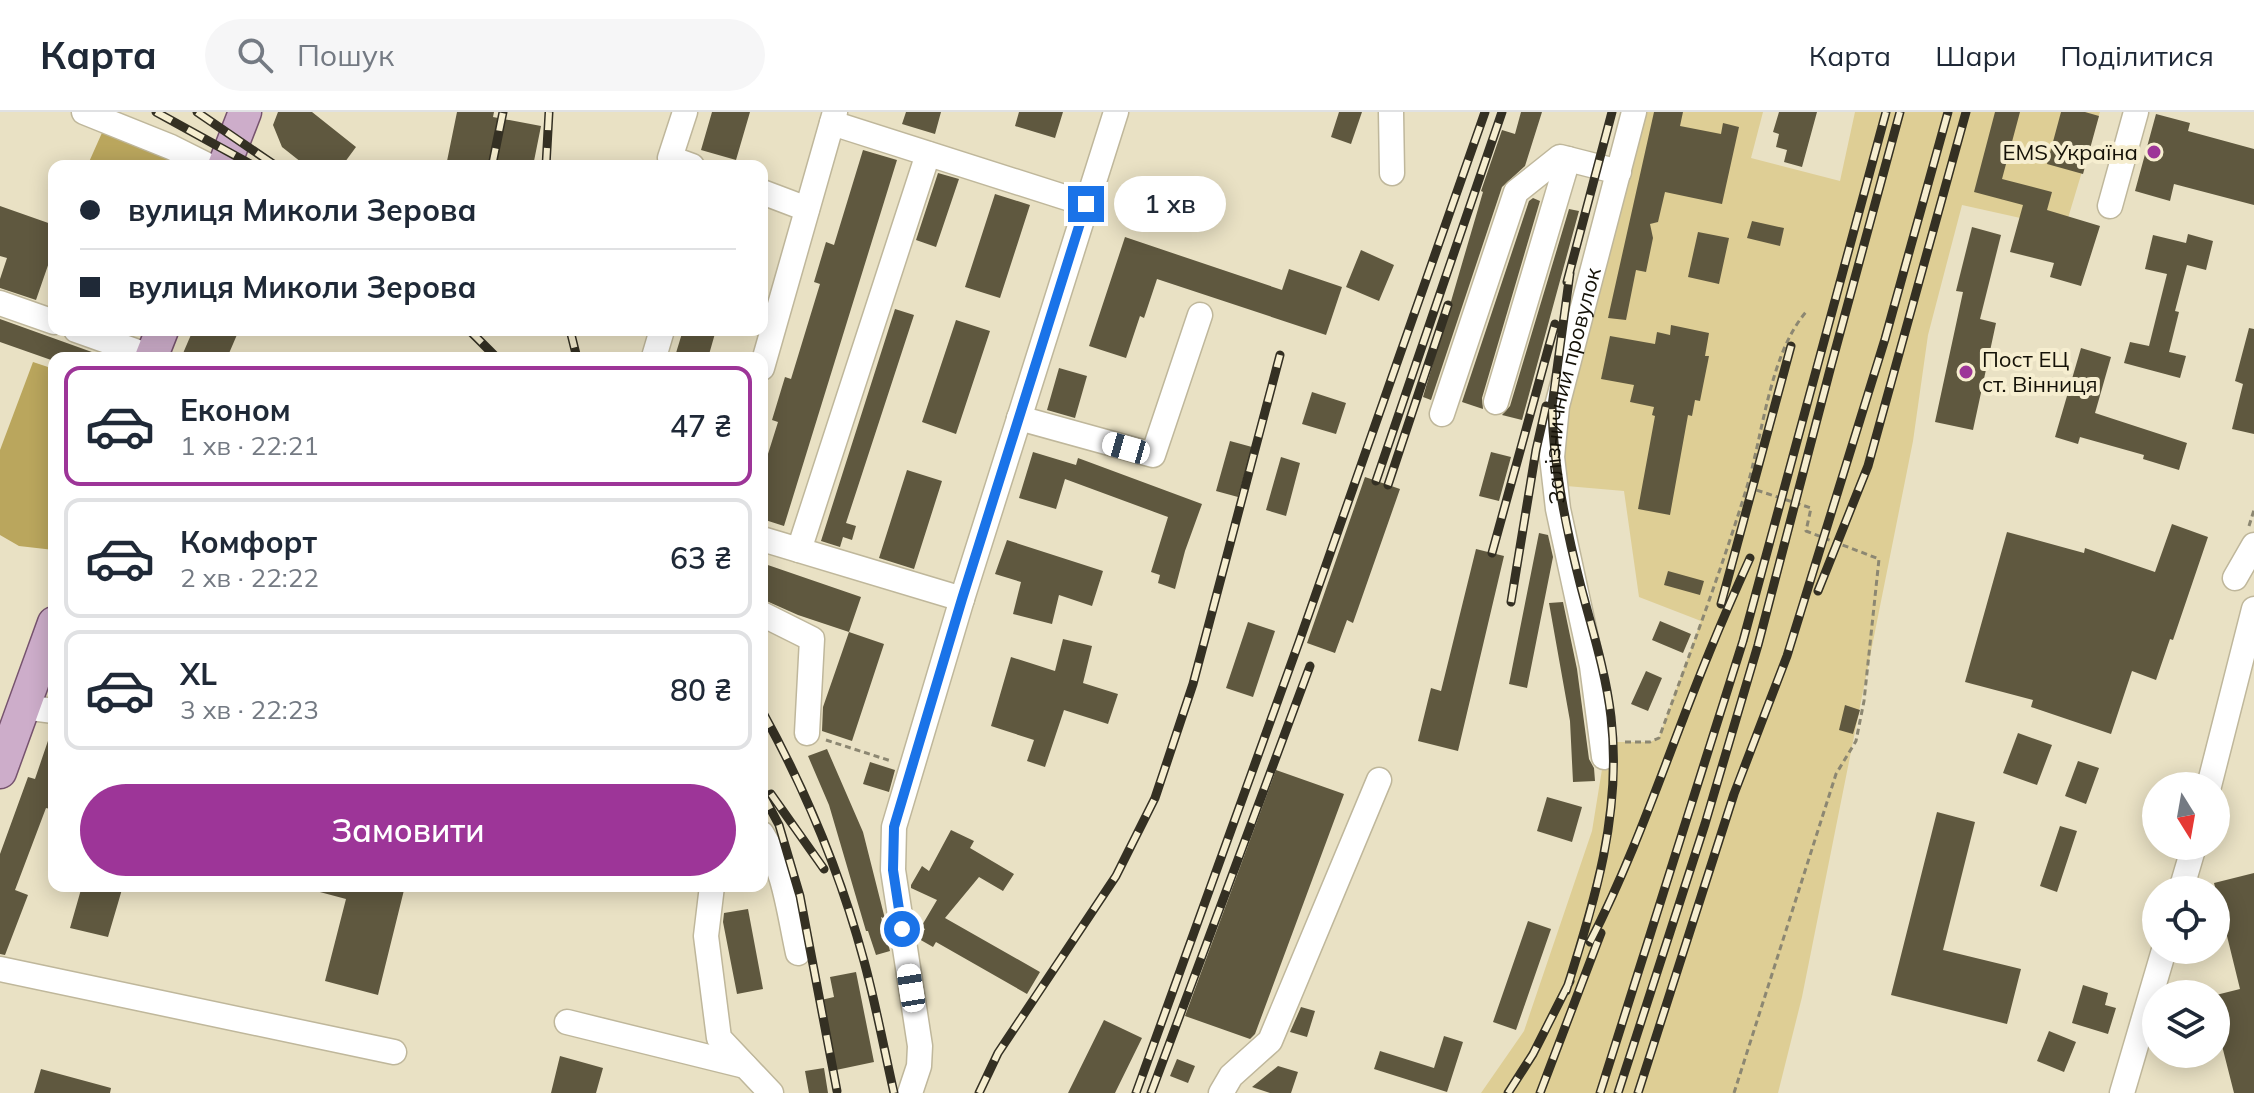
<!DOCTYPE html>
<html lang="uk">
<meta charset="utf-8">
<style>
:root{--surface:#fff;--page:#f6f6f7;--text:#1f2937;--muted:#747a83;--line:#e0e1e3;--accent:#9d3598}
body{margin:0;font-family:Mulish,sans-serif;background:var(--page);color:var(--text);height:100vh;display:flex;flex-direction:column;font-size:30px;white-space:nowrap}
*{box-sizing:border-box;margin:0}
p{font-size:26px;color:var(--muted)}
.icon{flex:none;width:44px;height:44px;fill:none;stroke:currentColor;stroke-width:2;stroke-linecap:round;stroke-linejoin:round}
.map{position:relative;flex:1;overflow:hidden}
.details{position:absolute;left:48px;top:240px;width:720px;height:540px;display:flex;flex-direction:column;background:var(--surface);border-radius:16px;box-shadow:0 4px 20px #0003}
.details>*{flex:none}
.guide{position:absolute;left:48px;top:48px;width:720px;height:176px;border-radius:16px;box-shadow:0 4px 20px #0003;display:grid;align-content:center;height:176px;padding:0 32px;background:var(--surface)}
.needle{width:52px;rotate:169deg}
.tools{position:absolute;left:2142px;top:660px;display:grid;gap:16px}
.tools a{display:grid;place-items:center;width:88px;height:88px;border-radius:50%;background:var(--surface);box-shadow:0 4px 20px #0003;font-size:40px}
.end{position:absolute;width:36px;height:36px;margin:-18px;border:10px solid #1a73e8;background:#fff;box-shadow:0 0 0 4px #fff}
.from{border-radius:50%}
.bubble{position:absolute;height:56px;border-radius:28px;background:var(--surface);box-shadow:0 4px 20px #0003;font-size:26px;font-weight:600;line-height:56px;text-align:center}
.car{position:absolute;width:24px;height:48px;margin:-24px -12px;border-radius:10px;box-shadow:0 0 6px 2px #0007;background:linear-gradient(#fff 24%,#345 0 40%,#fff 0 76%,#345 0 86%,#fff 0)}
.guide b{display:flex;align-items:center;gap:28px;height:76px;font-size:30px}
.guide b+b{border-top:2px solid var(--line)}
.guide i{width:20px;height:20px;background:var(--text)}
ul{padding:14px 0 0;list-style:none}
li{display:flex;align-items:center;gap:24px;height:120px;margin:0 16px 12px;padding:0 16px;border:4px solid var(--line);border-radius:16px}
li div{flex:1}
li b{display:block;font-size:30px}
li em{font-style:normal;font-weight:600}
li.active{border-color:var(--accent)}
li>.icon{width:72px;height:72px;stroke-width:1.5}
.primary-button{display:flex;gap:16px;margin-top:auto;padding:16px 32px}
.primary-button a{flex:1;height:92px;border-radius:48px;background:var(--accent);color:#fff;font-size:32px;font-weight:600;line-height:92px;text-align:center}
header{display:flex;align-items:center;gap:48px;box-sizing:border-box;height:112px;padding:0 40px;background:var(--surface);border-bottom:2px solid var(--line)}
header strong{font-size:38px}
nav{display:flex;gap:44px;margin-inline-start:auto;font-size:28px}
.search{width:560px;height:72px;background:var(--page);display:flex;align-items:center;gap:20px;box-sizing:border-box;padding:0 28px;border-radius:44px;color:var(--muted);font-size:30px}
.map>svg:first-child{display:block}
</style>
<header>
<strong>Карта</strong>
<div class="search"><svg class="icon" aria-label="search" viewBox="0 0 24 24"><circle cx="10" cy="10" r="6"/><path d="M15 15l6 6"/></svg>Пошук</div>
<nav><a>Карта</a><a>Шари</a><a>Поділитися</a></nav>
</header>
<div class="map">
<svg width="2254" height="981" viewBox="0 0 2254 981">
<rect width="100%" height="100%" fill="#e9e1c4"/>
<path fill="#dece95" d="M1634 0H1763L1751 46 1840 69 1855 0H2100L2065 116 1962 93 1928 223 1913 329 1802 885 1778 981H1481L1524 919 1592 719 1604 645 1602 630H1650L1659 626 1701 509 1639 485 1624 379 1555 373 1553 340Z"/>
<path fill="#baa65d" d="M105 14 195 54H99L89 50Z
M33 250 54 257V438L19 434 0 423V338Z"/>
<path fill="#5f583f" d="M278 0H312L356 35 342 54H306L282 35 273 13Z
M457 0H494L493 5 541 14 533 54H446Z
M712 0H750L736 48 701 38Z
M906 0H941L935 22 902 12Z
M1019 0H1063L1055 26 1015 14Z
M1339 0H1362L1351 32 1331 25Z
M1521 0H1542L1525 54 1502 75 1431 288 1423 285 1483 80 1481 79 1502 18 1515 22Z
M1654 0H1683L1680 14 1721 22 1723 11 1739 15 1722 92 1665 80 1658 110 1650 112 1653 126 1646 160 1636 158 1626 208 1608 206Z
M1779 0H1817L1802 55 1784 50 1787 38 1776 35 1779 22 1773 20Z
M1995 0H2020L2002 67 2052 80 2047 98 2100 114 2081 174 2050 165 2054 151 2010 140 2023 93 1974 80Z
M2061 0H2085L2099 4 2083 62 2047 52Z
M2156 2 2190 11 2188 19 2254 37V93L2174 72 2170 89 2135 79Z
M863 38 897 48 784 414 762 407V361L778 310 772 308 785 265 791 267 820 172 814 170 826 130 834 133Z
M938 61 959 67 936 135 916 128Z
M995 82 1030 93 1000 186 965 175Z
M1533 86 1540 89 1482 286 1483 297 1462 290 1529 89Z
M0 94 54 113V136L36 188 0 176V167L7 146 0 144Z
M1569 97 1579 99 1522 308 1502 303 1510 294Z
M1752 109 1784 116 1780 134 1747 126Z
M1972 115 2001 123 1980 207 1996 211 1973 318 1935 310 1963 180 1956 179Z
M1698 120 1729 126 1719 172 1688 165Z
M2188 122 2213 129 2206 158 2187 153 2175 199 2179 200 2169 240 2186 244 2180 266 2124 251 2130 230 2149 234 2167 162 2145 157 2153 123 2186 131Z
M1125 125 1282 178 1289 157 1342 175 1326 223 1157 167 1144 206 1140 204 1126 246 1089 234Z
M1361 138 1394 153 1379 189 1346 175Z
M895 197 914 203 846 411 856 414 852 428 843 425 840 435 821 429Z
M0 207 103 244 102 246H54V249L0 230Z
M956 208 990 219 956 322 922 310Z
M1671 213 1709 221 1705 244H1709L1700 289 1695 288 1692 304 1688 303 1670 403 1638 397 1655 304 1652 303 1654 295 1630 290 1634 273 1601 267 1610 224 1655 232 1657 220 1670 223Z
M2249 216 2254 217V322L2232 317 2243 272 2235 269Z
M193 218H239L227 246H181Z
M683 218H716L708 246H691L676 241Z
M2081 236 2111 245 2095 301 2187 331 2179 358 2143 347 2144 343 2080 325 2078 332 2055 325Z
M1059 256 1087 264 1075 306 1047 298Z
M1312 280 1346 291 1336 322 1302 312Z
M1230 329 1252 335 1238 385 1216 379Z
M1033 340 1076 353 1078 346 1202 392 1185 439 1175 477 1158 471 1160 463 1151 460 1168 405 1065 367 1056 397 1019 386Z
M1491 340 1511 345 1499 389 1479 384Z
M1281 345 1300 351 1286 404 1266 398Z
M907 358 942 369 914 457 879 446Z
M1365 365 1400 377 1353 511 1347 508 1335 541 1307 531Z
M2172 412 2208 425 2173 528 2170 527 2156 568 2132 559 2111 622 2031 595 2033 588 1965 570 2007 420 2084 441 2085 436 2155 460Z
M1539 421 1548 423 1553 445 1527 576 1509 572Z
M1007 428 1103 459 1092 494 1059 483 1052 512 1013 502 1021 470 995 462Z
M1476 437 1504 444 1458 639 1418 629 1431 576 1441 579Z
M762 451 861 485 849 520 798 503 762 487Z
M1668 459 1704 469 1700 483 1664 473Z
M1563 490 1577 557 1589 647 1594 656 1595 669 1573 670 1570 609 1549 491Z
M1660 509 1691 522 1683 541 1652 528Z
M1248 510 1275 519 1253 585 1226 576Z
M849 520 884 532 852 629 822 619 823 595Z
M1063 527 1092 534 1083 571 1118 582 1108 612 1064 598 1045 655 1027 649 1034 628 991 614 1011 545 1055 559Z
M1646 559 1662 566 1648 599 1631 592Z
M1845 593 1860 598 1853 622 1839 618Z
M51 620H54V698L46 696 15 778 28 783 5 843 0 842V742L28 665 35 667Z
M2018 621 2052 633 2037 673 2003 661Z
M827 637 863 720 885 807 881 805 890 839 876 843 868 819H866L829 693 808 644Z
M2078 649 2099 656 2086 692 2065 684Z
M870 650 895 658 889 680 863 672Z
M1276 658 1344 682 1255 922 1250 927 1185 904Z
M1547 685 1582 695 1572 730 1537 719Z
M1937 700 1975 710 1943 838 2021 857 2007 912 1891 883Z
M2060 714 2077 719 2057 780 2040 774Z
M951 718 974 729 970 736 1014 762 1003 779 979 765 945 806 1040 860 1027 882 936 830 933 835 919 827 925 817 921 815 937 788 911 776V773L922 754 929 759Z
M2254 761V981H2234L2216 910V883L2240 877 2214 771Z
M82 774H123L108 825 70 816Z
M316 774H405L378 883 325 869 346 787 316 779Z
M748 797 763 877 737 882 723 810 724 801Z
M1528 809 1551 817 1516 918 1493 910Z
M856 860 874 950 836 958 821 888 834 885 830 865Z
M2083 873 2108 881 2105 893 2116 896 2108 922 2072 911Z
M1301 895 1315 899 1307 925 1290 920Z
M1104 908 1142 926 1115 981H1068Z
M2049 919 2076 930 2064 960 2037 949Z
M1444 924 1463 930 1447 980 1374 957 1380 939 1434 956Z
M560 944 603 956 596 981H551Z
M1177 947 1195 954 1188 971 1170 964Z
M1278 954 1298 960 1291 981H1270L1252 975Z
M824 956 828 981H809L805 959Z
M41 957 111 976 110 981H34Z"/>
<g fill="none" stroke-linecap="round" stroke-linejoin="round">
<g stroke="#bfb79b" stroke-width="27">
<g id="minor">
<path d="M84 0 171 35 209 54"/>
<path d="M685 0 670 46 692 54"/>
<path d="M1391 0 1392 61"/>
<path d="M832 11 1086 92"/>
<path d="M762 80 807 97"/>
<path d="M2110 94 2136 0"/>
<path d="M0 191 54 210"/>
<path d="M76 218 152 245"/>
<path d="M654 245 662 218"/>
<path d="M762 256 835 0"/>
<path d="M1496 290 1568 47"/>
<path d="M1442 302 1516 80 1560 45 1619 60"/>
<path d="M1019 306 1153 343 1200 203"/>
<path d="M762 427 962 487"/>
<path d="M799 438 928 42"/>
<path d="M2235 466 2254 433"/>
<path d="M762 502 812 527 807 621"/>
<path d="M23 595 54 599"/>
<path id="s1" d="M1604 645 1592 554 1558 397 1552 345 1557 294 1634 0"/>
<path d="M2209 674 2254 497"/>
<path d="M762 722C785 758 789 800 798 841"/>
<path d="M712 774 706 824 719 926 771 981"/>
<path d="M2181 778 2194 734"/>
<path d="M0 857 394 940"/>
<path d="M567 910 745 954"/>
<path d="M910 981 919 954 920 934 893 758 894 715 962 487 1116 0"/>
<path d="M1221 981 1231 964 1270 929 1379 668"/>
<path d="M2122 981 2164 838"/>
</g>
</g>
<g stroke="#76536e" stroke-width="35">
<path id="major" d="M224 54 245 0
M151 246 162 218
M0 660 54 511"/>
</g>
<path stroke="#8c8772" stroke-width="3" stroke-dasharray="6 4" stroke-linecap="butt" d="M2249 414 2254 398
M826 628 891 649
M1625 630H1650L1659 626C1689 544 1720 462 1746 378 1763 324 1769 243 1806 200
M1734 981 1836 662 1856 629 1864 589 1879 447 1806 419 1811 396 1747 375"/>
<use href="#minor" stroke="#fff" stroke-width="24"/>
<use href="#major" stroke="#cdadca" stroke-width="32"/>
<g stroke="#343023" stroke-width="9">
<path id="rail" d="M156 0 254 54
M197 0 276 54
M492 54 503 0
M546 54 549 0
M1567 170 1612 0
M469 218 497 246
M570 218 577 246
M1376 369 1502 0
M1388 373 1448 193
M1492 441 1555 212
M1818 479 1868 354 1966 0
M1511 490 1536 338 1546 294
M1721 492 1791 234
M762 599C805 677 841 763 864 849 876 893 884 937 894 981
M762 681 779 713 800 784 837 979
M771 682 824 757
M1590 830C1638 737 1669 638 1709 541 1722 509 1736 477 1750 446
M1566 879C1595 789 1622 700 1611 605 1606 561 1592 517 1581 475 1566 417 1553 354 1552 294L1570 161
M979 981 998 941 1116 764 1155 686 1193 572 1280 243
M1136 981 1299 530 1485 0
M1151 981 1310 554
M1508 981 1533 942 1570 869
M1540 981 1601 821
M1600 981 1743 529 1886 0
M1618 981 1705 712 1758 533 1831 254 1900 0
M1638 981 1734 682 1787 544 1885 227 1948 0"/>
</g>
<use href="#rail" stroke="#f6eed0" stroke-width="6" stroke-dasharray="18" stroke-linecap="butt"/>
</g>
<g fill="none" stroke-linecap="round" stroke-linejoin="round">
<path stroke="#1a73e8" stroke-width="10" d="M902 817 893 758 894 715 962 487 1086 92"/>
</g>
<g fill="#9d3598" stroke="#f6eed0" stroke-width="3">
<circle cx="2154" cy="40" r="8"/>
<circle cx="1966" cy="260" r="8"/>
</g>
<g text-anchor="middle" stroke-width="8" stroke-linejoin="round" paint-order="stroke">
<g font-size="22" fill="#141107" stroke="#f6eed0" text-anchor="end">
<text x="2138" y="48">EMS Україна</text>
<text x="1982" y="255" text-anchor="start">Пост ЕЦ<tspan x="1982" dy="25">ст. Вінниця</tspan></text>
</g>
<g font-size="22" fill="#141107" stroke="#f6eed0">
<text dy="8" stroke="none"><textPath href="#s1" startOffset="378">Залізничний провулок</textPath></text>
</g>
</g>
</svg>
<div class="tools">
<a><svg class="needle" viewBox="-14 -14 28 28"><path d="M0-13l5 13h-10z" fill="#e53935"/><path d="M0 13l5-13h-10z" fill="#747a83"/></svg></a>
<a><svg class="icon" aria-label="locate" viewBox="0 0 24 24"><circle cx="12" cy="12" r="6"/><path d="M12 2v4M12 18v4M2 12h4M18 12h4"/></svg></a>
<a><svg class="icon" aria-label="layers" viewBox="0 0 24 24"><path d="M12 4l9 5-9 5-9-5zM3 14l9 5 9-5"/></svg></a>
</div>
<i class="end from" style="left:902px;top:817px"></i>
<i class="end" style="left:1086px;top:92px"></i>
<div class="bubble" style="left:1114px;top:64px;width:112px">1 хв</div>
<i class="car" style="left:1126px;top:336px;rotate:286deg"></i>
<i class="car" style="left:911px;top:876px;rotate:351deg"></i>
<div class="guide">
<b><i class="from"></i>вулиця Миколи Зерова</b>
<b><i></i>вулиця Миколи Зерова</b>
</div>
<section class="details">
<ul>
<li class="active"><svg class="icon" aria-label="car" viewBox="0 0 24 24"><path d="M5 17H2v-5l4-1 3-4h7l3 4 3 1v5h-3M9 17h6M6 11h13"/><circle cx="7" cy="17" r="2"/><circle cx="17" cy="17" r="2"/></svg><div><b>Економ</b><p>1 хв · 22:21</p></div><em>47 ₴</em></li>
<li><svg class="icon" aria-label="car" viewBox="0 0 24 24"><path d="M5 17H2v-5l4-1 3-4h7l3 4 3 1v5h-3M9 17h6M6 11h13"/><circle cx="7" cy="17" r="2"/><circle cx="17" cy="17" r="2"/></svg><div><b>Комфорт</b><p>2 хв · 22:22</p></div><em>63 ₴</em></li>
<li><svg class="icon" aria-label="car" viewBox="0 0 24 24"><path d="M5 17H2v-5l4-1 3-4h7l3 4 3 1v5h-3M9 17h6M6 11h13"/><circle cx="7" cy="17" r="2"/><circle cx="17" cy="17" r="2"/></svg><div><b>XL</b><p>3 хв · 22:23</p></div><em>80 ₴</em></li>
</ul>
<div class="primary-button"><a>Замовити</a></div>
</section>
</div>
